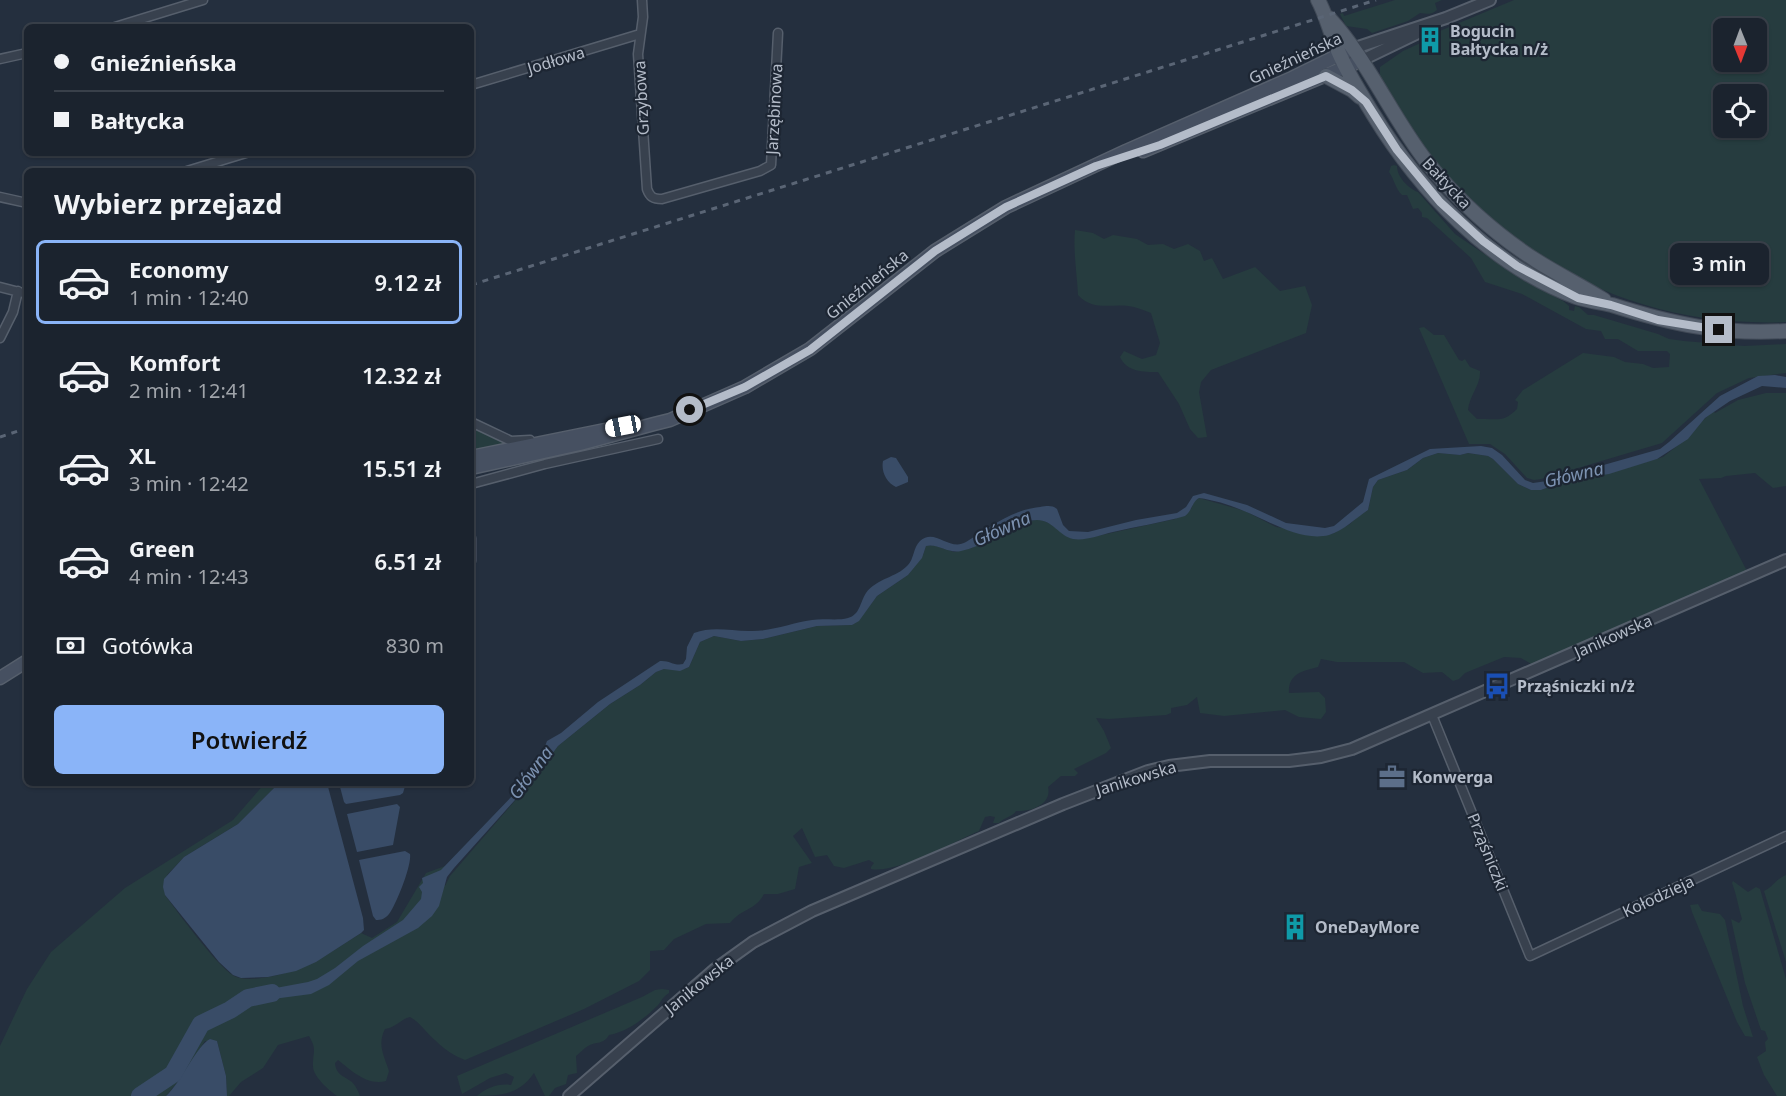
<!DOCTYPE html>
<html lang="pl">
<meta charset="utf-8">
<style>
:root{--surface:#1b232e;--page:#282f3a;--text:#f1f3f6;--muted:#a0a4aa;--line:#39404a;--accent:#8ab4f8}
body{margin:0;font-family:"Noto Sans",sans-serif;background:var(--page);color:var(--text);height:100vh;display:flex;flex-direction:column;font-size:22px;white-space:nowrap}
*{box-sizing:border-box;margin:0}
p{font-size:20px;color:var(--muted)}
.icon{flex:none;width:33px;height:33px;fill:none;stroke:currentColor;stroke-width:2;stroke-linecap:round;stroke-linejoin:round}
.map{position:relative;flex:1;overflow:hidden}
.details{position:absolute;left:24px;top:168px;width:450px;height:618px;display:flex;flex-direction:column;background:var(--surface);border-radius:9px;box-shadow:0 2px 4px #0004,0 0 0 2px var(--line)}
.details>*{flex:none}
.hud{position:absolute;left:24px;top:24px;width:450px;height:132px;border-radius:9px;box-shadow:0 2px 4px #0004,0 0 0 2px var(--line);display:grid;align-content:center;height:132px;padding:0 30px;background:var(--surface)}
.needle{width:39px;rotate:179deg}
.buttons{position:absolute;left:1713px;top:18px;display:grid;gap:12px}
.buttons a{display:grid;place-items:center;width:54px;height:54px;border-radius:9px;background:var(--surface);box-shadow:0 2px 4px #0004,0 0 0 2px var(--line);font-size:30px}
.end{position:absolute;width:27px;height:27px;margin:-14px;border:8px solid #b4bcc9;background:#111;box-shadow:0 0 0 3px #111}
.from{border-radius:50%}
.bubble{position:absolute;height:42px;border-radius:9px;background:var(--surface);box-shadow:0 2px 4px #0004,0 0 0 2px var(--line);font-size:20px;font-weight:600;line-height:42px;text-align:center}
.car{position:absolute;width:18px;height:36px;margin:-18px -9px;border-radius:8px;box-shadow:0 0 4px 2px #0007;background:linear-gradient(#fff 24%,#345 0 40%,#fff 0 76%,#345 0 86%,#fff 0)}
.hud b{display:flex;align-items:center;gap:21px;height:57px;font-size:22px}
.hud b+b{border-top:2px solid var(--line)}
.hud i{width:15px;height:15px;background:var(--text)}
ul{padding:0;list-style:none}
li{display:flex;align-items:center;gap:18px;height:84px;margin:0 12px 9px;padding:0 18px;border:3px solid transparent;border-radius:9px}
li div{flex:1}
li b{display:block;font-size:22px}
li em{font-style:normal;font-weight:600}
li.on{border-color:var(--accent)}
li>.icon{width:54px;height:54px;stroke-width:1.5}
h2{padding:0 30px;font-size:27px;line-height:72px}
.pay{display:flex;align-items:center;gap:15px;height:66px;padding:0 30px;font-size:22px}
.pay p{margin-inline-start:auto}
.action{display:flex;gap:12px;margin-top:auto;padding:12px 30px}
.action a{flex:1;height:69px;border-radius:9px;background:var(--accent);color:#111;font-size:24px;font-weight:600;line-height:69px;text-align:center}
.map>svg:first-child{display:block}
</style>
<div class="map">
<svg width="1786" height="1096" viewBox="0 0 1786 1096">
<rect width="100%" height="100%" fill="#242f3e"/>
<path fill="#263c3f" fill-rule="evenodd" d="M1395 0H1442L1435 3 1437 10C1432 15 1426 14 1420 13L1408 21 1372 33 1367 29 1346 26 1340 14 1343 13 1344 16Z
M1514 0H1786V322C1641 328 1516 266 1426 152 1409 130 1395 103 1380 79V67L1403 51 1436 36 1435 33ZM1724 28H1756V62H1724ZM1724 94H1756V128H1724Z
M1394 165 1397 166C1397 177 1408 188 1418 192L1455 234 1521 279 1563 301 1569 306V310L1574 311 1575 306 1579 307 1588 315H1594L1658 334 1669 339 1684 341 1744 346 1786 344V373L1749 378 1717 393 1662 443 1541 479 1534 480 1527 478 1505 454 1490 444H1469L1419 328 1424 327 1434 335H1444L1459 360 1462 361 1465 359 1470 367 1480 371C1481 385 1469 396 1468 410L1477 419C1496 418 1502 424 1517 409L1518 402 1515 400 1523 390 1583 353 1614 357 1625 362 1643 364 1653 368 1669 367 1670 354 1667 351H1638L1618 339H1605L1601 331 1586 329 1522 294 1485 282 1471 258 1427 218 1422 217V213L1418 208 1413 209 1407 195H1402C1396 190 1394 179 1389 172L1391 166Z
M1075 230 1093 233 1104 239 1113 235 1137 239 1148 245 1163 244 1174 249 1188 244 1200 251 1204 261 1212 258 1223 279 1255 267 1280 291 1305 286 1312 305 1306 333 1211 370 1201 382 1199 392 1207 437 1198 438 1190 429 1179 404 1158 372C1143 372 1127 372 1120 357L1124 351 1142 359 1156 355 1160 343 1151 313C1143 310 1136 307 1128 306 1109 304 1093 311 1078 295 1077 274 1073 251 1075 230Z
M1766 393H1786V486L1773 488 1755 473 1726 476 1721 478 1699 479 1747 571 1533 665 1521 658 1504 657 1465 673 1459 679 1453 681 1442 672 1423 673 1404 662H1337L1321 659 1318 667C1302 671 1288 674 1289 693L1319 692 1325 698 1326 712 1321 719 1299 717 1285 710 1224 716 1200 713 1197 697 1187 705 1171 708V713L1166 715 1109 719 1096 718 1104 731 1111 748 1106 753 1074 769 1078 773 1075 776H1061L1048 787C1052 804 1032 812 1016 811 1013 817 1004 817 999 823H993L995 817 990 816 985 817 979 831C954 842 896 874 871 869V867L874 863 869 860 844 868 834 866 827 855 815 857 802 828 793 836 812 863 799 867 795 889 778 894H764C755 911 742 908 730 923L706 924 674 939 664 950 650 951V970L639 981 584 1009 465 1060C454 1056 444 1049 436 1041 427 1034 421 1023 410 1017 401 1019 395 1028 385 1029 377 1045 384 1055 389 1071L386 1081C367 1086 352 1071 338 1060L335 1063C336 1075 344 1076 352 1082 356 1086 358 1091 360 1096H337C329 1090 312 1076 313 1065 313 1050 317 1050 309 1036L278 1045 263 1068 241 1082 229 1096H227L226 1076 217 1041H205L181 1078 166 1096H0V1046L27 989 51 952 125 888 233 820 265 783H279L238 824 184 857 167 875 165 895C179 914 216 965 234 976 243 980 252 979 261 978 302 973 328 954 361 933L372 938 397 922 426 873 445 866V886L450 876 532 781 558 746 610 704 640 685 656 672 664 669H685L689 667 700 642 714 636 741 641 763 639 817 626 852 625 866 611 877 596 908 575 923 555 926 546 933 545 954 552 972 548 1011 526 1035 520H1042L1053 525 1066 536 1088 538 1175 519 1191 509 1194 501 1199 498 1245 511 1276 527 1332 534 1350 524 1357 517 1368 510 1373 487 1378 480 1407 470 1423 458 1438 453 1460 455 1468 453 1488 456 1493 459 1518 484 1531 490H1541L1565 481 1602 475 1663 457 1691 435 1700 423 1713 411 1715 413 1738 400Z
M471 426 507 444V445L474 451Z
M1786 875V962L1764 891C1773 887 1776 879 1786 875Z
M1733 881 1748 892 1756 887 1760 889 1786 979V1096H1777L1764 1075 1757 1057 1766 1051 1765 1042 1768 1039 1765 1031 1761 1030 1745 983 1731 919 1739 923 1742 919C1738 906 1737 896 1732 883Z
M1698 904 1702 911 1720 914 1725 920 1743 1006 1753 1037 1745 1036 1737 1022 1692 912 1690 905Z
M662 989 669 990V993C660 999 662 1002 656 1007 643 1020 626 1032 609 1035 603 1045 597 1041 588 1046 584 1048 580 1053 576 1056L577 1073 568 1075 566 1084 555 1088 549 1096H545L534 1073C520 1094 501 1096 477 1096 486 1088 499 1083 511 1085L514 1077 506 1073 490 1078 462 1094 457 1076 642 997 655 990Z"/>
<path fill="#394c67" d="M1775 375 1786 377V388L1762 386 1730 401 1705 418 1688 439 1657 459 1609 474 1565 481 1541 490H1531L1518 484 1493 459 1488 456 1468 453 1460 455 1438 453 1423 458 1407 470 1378 480 1373 487 1368 510C1356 518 1343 531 1329 535 1301 542 1269 521 1244 511 1230 505 1214 500 1199 498 1192 502 1192 511 1185 516 1161 523 1137 526 1113 532 1100 535 1086 541 1073 539 1059 536 1053 520 1037 520 1008 521 989 546 961 551 948 554 938 543 926 546L922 558 908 575 877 596 859 621 852 625 817 626 763 639 741 641 714 636 700 642 689 667 680 671 664 669 656 672 640 685 610 704 558 746 532 781 454 868 447 877 439 906 432 916 418 928 358 961 329 985 311 994 250 1002 248 993 308 982 317 979 335 968 363 946 403 920 421 899 422 892 419 887 423 883 422 878 441 870 516 792 540 759 547 741 561 733 598 702 660 661C669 660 674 666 683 664L686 659 687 647 694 633C713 626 729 631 749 631 770 632 791 623 812 620 824 618 837 621 848 618 860 615 860 602 866 593 877 578 896 578 908 565 914 559 913 548 920 541 935 527 949 552 966 542 991 527 1011 510 1040 507 1047 506 1052 505 1057 509L1063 525 1069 531 1088 532 1136 520 1177 513 1186 507 1193 496 1204 493 1247 505 1286 523 1325 528 1334 526 1363 502 1369 479 1430 449 1481 446 1492 448 1502 455 1525 480 1533 483 1547 481 1660 449 1669 442 1720 396 1758 376Z
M891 457 896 458 908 477V482L896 487C886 482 881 471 883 461Z
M279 783H327L363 918 364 930 361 933 316 962 296 971 268 977 241 978 233 975 219 962 165 895 163 887 164 879 184 857 238 824Z
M339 783H406L403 793 400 795 346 804 344 802Z
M397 804 400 807 393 845 357 852 347 814Z
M405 851 410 854C412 865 396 905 389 914 385 919 381 920 376 920L373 916 359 860Z
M210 1039 217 1041 226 1076 227 1096H166C180 1084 197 1045 210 1039Z"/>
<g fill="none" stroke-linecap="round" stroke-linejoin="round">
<path stroke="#394c67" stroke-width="18" d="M140 1096 173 1074 201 1024 230 1010 248 998 272 993"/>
<g stroke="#565f6c" stroke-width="11">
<path id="minor" d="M642 0 643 17 638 54 647 189C650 197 653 199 662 199L760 171 771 165 778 33
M115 27 203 0
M0 59 27 53
M471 85 640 34
M187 171 246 153
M0 197 27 203
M0 287 27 294
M0 338 13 312 18 291
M471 422 511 441 530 440
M471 484 545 464 658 439
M471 538V561
M1432 715 1530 956 1786 836"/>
</g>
<g stroke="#565f6c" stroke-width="14">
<path id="tertiary" d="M1352 49 1446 18 1490 0
M1360 61 1416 34
M569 1096 714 970 753 942 812 911 1063 804 1148 771 1169 766 1210 761H1289L1321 757 1352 749 1786 560"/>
</g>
<g stroke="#565f6c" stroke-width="15">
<path id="secondary" d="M1143 151 1360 61
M471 457 605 430
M471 468 580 444 654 424 670 420 745 387 810 349 935 251 1006 207 1126 151 1292 78 1349 50
M0 678 27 661"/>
</g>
<g stroke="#414a57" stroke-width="16">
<path id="primary" d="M1318 0C1325 13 1328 25 1333 38 1342 64 1359 91 1373 114 1420 191 1490 265 1576 297 1588 301 1600 302 1612 305 1672 324 1722 335 1786 331
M1329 18C1368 60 1391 116 1426 161 1456 199 1496 235 1537 261 1559 275 1582 286 1604 300
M1326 76 1352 90 1360 97"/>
</g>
<use href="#minor" stroke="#38414e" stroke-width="8"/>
<use href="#tertiary" stroke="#38414e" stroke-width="10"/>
<use href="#secondary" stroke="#465061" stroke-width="12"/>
<use href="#primary" stroke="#56606e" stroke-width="14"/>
<path stroke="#5a6575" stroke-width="3" stroke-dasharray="6 6" stroke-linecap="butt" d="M471 285 1376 0
M0 437 27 428"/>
</g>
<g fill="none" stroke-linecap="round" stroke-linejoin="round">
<path stroke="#b4bcc9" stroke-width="8" d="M690 410 745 387 810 350 935 251 1006 207 1096 166 1160 145 1326 76 1352 90 1366 102 1397 150 1440 202 1483 241 1517 266 1578 298 1611 305 1658 320 1719 330"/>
</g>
<defs>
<g id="building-bare" transform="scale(2.07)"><path d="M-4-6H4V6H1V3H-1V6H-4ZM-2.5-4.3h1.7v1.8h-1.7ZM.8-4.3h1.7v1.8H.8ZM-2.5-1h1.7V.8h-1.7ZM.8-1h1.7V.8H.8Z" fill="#0f9aa8" stroke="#1d2633" stroke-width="2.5" paint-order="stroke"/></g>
<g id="bus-bare" transform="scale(2.07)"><path d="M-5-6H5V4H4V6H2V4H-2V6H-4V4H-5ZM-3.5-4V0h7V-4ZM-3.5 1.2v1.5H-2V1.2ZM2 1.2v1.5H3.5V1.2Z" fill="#1a4fb4" stroke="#1d2633" stroke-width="2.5" paint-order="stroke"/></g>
<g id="office-bare" transform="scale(2.07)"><path d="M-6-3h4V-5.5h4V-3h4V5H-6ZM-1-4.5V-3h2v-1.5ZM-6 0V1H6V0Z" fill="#5c6f8a" stroke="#1d2633" stroke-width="2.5" paint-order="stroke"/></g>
</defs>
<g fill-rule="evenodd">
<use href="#building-bare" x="1430" y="40"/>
<use href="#bus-bare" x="1497" y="686"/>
<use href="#office-bare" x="1392" y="777"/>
<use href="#building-bare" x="1295" y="927"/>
</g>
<g text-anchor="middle" stroke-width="4.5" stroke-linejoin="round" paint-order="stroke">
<g font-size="16" font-weight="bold" fill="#b4bcc9" stroke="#1d2633" text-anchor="start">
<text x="1450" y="37">Bogucin<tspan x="1450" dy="18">Bałtycka n/ż</tspan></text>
<text x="1517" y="692">Prząśniczki n/ż</text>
<text x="1412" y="783">Konwerga</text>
<text x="1315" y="933">OneDayMore</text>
</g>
<g font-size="16" fill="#b4bcc9" stroke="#1d2633">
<text transform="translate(1295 58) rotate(-25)" y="6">Gnieźnieńska</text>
<text transform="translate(556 60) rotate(-17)" y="6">Jodłowa</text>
<text transform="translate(641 98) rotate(-93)" y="6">Grzybowa</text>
<text transform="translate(774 109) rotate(-87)" y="6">Jarzębinowa</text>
<text transform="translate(1447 183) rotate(47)" y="6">Bałtycka</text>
<text transform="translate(867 284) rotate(-39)" y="6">Gnieźnieńska</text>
<text transform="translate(1613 636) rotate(-24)" y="6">Janikowska</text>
<text transform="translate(1136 778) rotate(-17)" y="6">Janikowska</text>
<text transform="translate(1488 852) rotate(68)" y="6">Prząśniczki</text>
<text transform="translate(1658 896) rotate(-25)" y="6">Kołodzieja</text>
<text transform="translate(699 984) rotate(-39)" y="6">Janikowska</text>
</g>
<g font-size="18" font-style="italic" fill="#7c92b1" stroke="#1d2633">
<text transform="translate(1574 475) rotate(-13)" y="6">Główna</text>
<text transform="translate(1002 529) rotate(-24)" y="6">Główna</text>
<text transform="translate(531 773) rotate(-53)" y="6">Główna</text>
</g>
</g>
</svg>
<div class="buttons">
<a><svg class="needle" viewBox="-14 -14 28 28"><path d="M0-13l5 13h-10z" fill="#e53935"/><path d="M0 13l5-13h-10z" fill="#a0a4aa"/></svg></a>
<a><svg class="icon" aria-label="locate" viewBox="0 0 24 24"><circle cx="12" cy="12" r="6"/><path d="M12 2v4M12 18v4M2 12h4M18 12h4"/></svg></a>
</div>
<i class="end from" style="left:690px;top:410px"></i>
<i class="end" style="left:1719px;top:330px"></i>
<div class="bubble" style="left:1670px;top:243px;width:99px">3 min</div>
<i class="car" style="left:623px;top:426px;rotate:259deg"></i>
<div class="hud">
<b><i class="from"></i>Gnieźnieńska</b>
<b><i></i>Bałtycka</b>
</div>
<section class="details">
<h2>Wybierz przejazd</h2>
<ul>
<li class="on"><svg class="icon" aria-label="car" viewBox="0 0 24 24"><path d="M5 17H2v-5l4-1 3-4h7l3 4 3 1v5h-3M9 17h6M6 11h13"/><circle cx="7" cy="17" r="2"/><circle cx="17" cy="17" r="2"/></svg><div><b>Economy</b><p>1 min · 12:40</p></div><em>9.12 zł</em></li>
<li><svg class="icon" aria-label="car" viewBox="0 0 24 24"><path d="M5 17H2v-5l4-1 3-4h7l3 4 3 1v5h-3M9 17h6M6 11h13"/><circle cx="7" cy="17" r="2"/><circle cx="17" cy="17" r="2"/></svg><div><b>Komfort</b><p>2 min · 12:41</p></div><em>12.32 zł</em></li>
<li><svg class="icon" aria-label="car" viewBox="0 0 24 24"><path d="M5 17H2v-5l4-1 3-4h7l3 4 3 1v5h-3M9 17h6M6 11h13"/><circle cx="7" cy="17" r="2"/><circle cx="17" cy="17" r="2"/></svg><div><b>XL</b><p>3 min · 12:42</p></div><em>15.51 zł</em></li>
<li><svg class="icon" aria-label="car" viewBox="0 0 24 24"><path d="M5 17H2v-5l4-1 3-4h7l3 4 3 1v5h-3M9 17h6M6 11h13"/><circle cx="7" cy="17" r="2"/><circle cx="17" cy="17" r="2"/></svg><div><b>Green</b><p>4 min · 12:43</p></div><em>6.51 zł</em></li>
</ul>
<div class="pay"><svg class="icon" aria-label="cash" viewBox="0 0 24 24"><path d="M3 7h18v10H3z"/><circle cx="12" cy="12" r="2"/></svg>Gotówka<p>830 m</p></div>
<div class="action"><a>Potwierdź</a></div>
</section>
</div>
